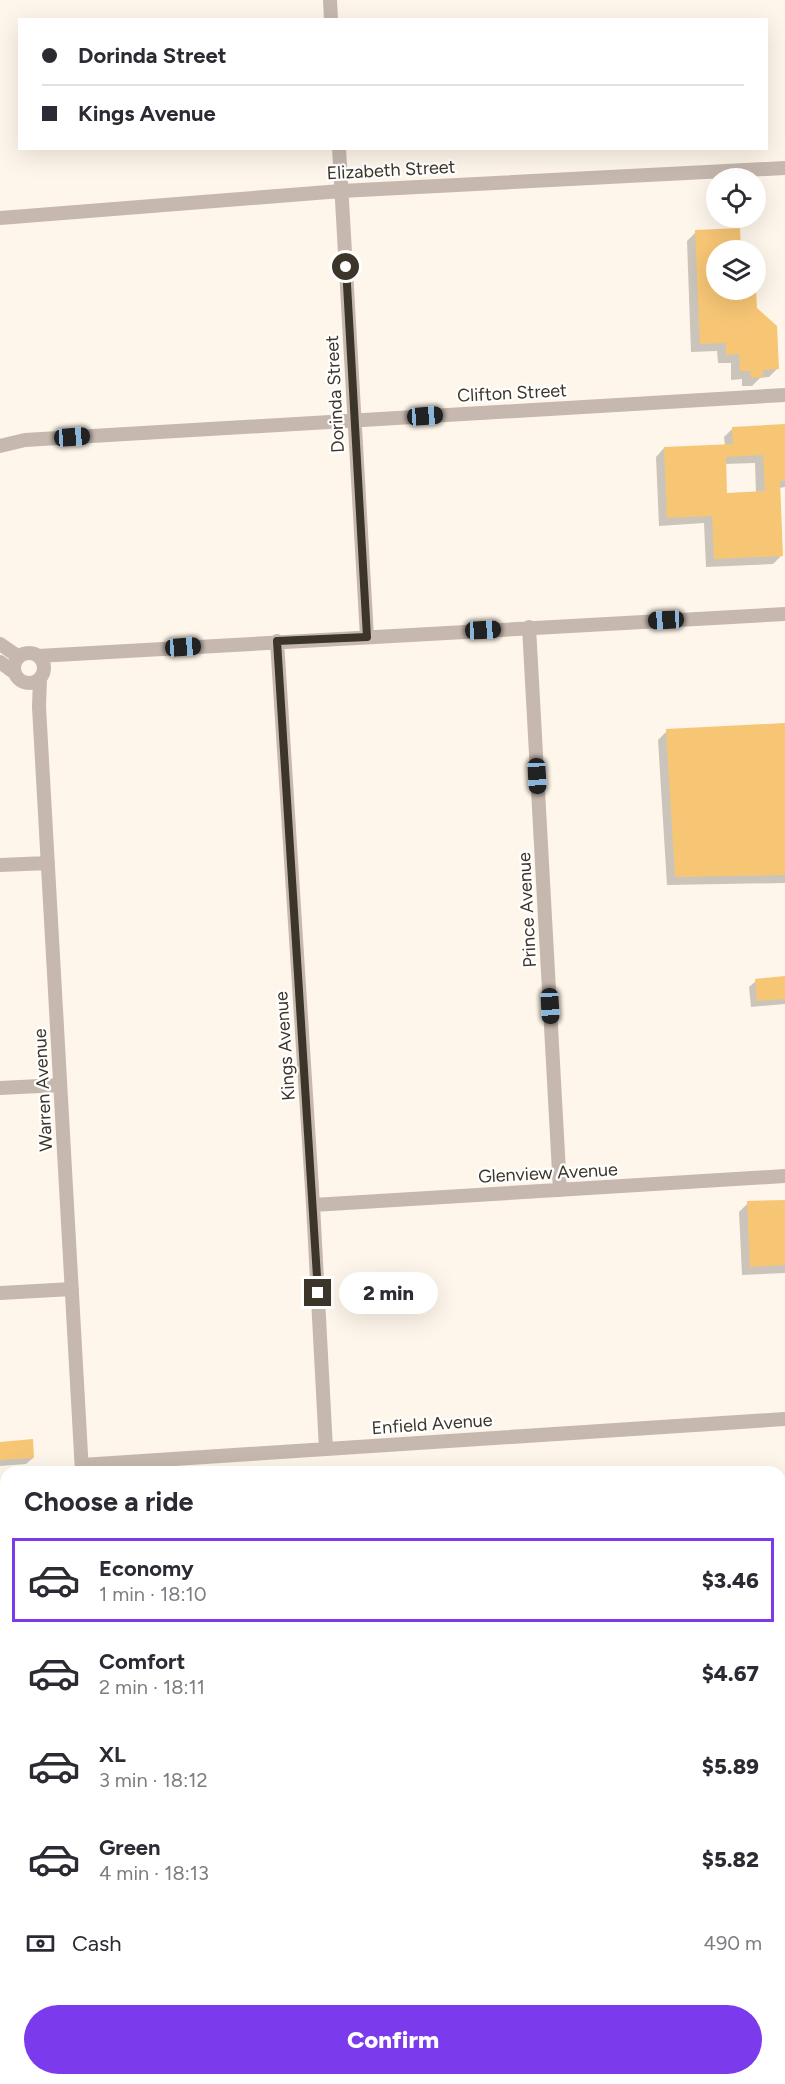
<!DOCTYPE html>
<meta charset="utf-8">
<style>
:root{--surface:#fff;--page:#f2f2f3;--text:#2b2b33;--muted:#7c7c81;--line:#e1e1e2;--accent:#7c3aed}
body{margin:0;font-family:Figtree,sans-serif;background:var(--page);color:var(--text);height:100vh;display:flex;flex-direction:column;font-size:22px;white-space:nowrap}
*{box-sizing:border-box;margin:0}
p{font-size:20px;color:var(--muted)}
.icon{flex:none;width:33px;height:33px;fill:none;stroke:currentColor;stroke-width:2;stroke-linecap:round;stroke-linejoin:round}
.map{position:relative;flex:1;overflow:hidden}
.sheet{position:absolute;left:0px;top:1466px;width:786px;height:620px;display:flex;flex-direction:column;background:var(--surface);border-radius:18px 18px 0 0;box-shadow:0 6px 24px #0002}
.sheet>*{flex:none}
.top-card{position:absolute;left:18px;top:18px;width:750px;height:132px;border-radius:0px;box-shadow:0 6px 24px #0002;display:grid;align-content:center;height:132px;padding:0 24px;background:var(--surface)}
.controls{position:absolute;left:706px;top:168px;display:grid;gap:12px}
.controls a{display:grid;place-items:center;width:60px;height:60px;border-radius:50%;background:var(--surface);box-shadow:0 6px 24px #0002;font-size:30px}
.end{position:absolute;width:27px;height:27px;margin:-14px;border:8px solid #3c3529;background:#fff;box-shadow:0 0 0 3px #fff}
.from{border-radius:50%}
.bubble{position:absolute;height:42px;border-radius:21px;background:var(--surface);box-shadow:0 6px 24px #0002;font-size:20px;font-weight:800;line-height:42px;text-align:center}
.car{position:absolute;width:18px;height:36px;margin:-18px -9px;border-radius:8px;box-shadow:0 0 4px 2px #0007;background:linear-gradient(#222 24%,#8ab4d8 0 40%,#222 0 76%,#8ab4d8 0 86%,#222 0)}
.top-card b{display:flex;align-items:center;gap:21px;height:57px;font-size:22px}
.top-card b+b{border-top:2px solid var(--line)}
.top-card i{width:15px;height:15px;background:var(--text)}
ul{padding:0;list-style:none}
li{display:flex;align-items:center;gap:18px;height:84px;margin:0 12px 9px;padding:0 12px;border:3px solid transparent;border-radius:0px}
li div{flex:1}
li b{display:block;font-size:22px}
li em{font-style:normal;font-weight:800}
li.current{border-color:var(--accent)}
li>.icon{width:54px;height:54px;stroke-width:1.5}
h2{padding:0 24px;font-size:27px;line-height:72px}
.pay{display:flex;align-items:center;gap:15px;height:66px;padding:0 24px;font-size:22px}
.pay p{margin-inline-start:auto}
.button{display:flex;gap:12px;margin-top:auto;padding:12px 24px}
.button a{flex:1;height:69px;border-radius:36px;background:var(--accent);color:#fff;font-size:24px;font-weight:800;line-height:69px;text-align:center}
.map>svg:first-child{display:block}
</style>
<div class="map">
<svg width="785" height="2084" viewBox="0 0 785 2084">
<rect width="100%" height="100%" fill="#fef6ea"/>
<path fill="#0003" fill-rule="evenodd" d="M739 230 740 250H717V290H755V308L778 368 769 377 760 378 752 386H742V379L731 380V363H718L717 351 691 352 687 241 696 232Z
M785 426V487L779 488 782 555 773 564 706 567 704 523 659 526 656 457 664 448 725 446 724 437 733 428ZM755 463 756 493 726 494 724 464Z
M785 724V883L667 885 658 740 667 731Z
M785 978V1004L751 1007 749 987 756 981Z
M785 1201V1273L742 1275 739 1212 748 1203Z
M0 1443 33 1458 26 1464 0 1466Z
M785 1487V1612H780V1488Z
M785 1665V1703H780V1670Z
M785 2028V2084H774L773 2079H780V2029Z"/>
<path fill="#f7c675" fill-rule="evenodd" d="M740 228 741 250H717V290H756L757 308 777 326 779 369 763 370V377L751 378 750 371H740L739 354 726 355V343L700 344 695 230Z
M785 424V481H780L783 556 714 559 712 516 667 518 664 447 733 444 732 427ZM763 455 765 491 727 493 726 457Z
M785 723V875L675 877 666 729Z
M785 976V999L757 1001 755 979Z
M785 1200V1265L750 1267 747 1201Z
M33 1439 34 1458 0 1460V1442Z"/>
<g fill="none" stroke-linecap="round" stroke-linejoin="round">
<path stroke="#c6b8af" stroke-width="14" d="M330 0 331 20
M339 148 367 637
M0 218 341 191 785 168
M0 446 25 440 785 395
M529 627 560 1190
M277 641 313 1205 326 1449
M0 644 19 657
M14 668a15 15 0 1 1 30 0a15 15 0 1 1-30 0Z
M38 656 785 614
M0 662 15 673
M40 678 39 707 82 1472
M0 865 48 863
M0 1088 60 1085
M313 1205 785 1176
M0 1293 72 1289
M82 1465 785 1419
M0 1598 6 1597
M780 1644H785
M780 1837H785
M0 2062H6
M113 2079 114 2084
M398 2079V2084
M647 2079 648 2084"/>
</g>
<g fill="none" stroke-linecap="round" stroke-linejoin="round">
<path stroke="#3c3529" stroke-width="8" d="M318 1293 277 641 367 637 346 267"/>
</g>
<g text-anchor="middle" stroke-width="4.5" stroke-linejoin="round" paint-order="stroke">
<g font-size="18" fill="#3c3529" stroke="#fff">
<text transform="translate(391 170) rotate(-3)" y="6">Elizabeth Street</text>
<text transform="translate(512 393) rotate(-3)" y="6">Clifton Street</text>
<text transform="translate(335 394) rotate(-93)" y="6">Dorinda Street</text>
<text transform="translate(527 910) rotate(-93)" y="6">Prince Avenue</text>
<text transform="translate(285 1046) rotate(-94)" y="6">Kings Avenue</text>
<text transform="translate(43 1090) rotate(-93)" y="6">Warren Avenue</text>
<text transform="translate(548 1173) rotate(-3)" y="6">Glenview Avenue</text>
<text transform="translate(432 1424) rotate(-4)" y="6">Enfield Avenue</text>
</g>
</g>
</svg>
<div class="controls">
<a><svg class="icon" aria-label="locate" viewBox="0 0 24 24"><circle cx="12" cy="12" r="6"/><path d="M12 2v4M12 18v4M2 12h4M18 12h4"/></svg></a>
<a><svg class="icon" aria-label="layers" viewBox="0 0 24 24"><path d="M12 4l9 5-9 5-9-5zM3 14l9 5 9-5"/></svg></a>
</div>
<i class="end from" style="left:346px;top:267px"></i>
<i class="end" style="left:318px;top:1293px"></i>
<div class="bubble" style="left:339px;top:1272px;width:99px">2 min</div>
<i class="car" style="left:425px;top:416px;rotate:86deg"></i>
<i class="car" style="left:72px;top:437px;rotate:86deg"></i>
<i class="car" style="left:666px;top:620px;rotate:267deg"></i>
<i class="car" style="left:483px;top:630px;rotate:87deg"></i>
<i class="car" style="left:183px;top:647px;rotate:86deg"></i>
<i class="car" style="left:537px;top:776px;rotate:177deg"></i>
<i class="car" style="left:550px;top:1006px;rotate:177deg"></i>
<div class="top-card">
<b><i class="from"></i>Dorinda Street</b>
<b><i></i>Kings Avenue</b>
</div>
<section class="sheet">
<h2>Choose a ride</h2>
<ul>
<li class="current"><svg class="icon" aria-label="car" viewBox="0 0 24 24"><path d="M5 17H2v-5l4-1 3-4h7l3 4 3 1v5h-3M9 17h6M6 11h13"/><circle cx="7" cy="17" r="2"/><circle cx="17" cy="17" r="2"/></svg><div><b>Economy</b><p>1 min · 18:10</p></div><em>$3.46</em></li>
<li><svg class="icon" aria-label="car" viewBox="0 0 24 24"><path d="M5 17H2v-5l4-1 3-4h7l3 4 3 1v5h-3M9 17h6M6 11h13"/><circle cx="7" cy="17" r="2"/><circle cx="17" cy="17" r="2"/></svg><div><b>Comfort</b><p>2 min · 18:11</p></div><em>$4.67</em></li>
<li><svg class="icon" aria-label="car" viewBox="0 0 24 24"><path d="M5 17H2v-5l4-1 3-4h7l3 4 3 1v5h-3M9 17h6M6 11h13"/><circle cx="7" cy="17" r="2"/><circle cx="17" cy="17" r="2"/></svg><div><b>XL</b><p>3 min · 18:12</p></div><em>$5.89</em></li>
<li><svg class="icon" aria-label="car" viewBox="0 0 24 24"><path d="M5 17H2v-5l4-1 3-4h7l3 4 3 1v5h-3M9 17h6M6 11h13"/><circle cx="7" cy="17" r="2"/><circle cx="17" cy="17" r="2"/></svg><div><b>Green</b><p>4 min · 18:13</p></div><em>$5.82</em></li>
</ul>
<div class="pay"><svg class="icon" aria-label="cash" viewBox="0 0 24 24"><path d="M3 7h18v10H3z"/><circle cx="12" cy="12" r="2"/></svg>Cash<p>490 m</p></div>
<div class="button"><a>Confirm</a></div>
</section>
</div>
